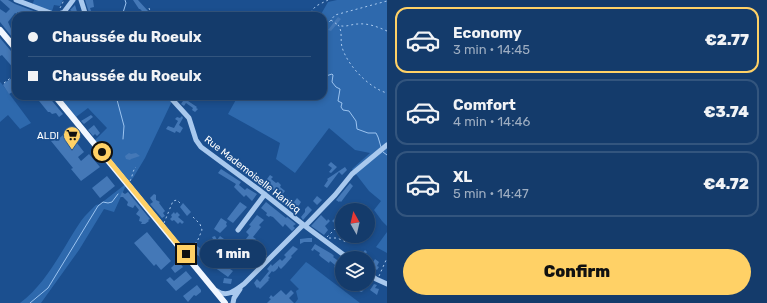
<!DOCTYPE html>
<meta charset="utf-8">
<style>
:root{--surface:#143b6b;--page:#1d4271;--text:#f1f3f6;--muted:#9dadc1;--line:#33557e;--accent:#ffd166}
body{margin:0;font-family:Rubik,sans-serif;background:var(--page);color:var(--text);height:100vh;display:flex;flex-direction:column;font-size:15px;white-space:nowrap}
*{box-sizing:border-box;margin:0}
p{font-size:13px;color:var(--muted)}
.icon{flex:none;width:22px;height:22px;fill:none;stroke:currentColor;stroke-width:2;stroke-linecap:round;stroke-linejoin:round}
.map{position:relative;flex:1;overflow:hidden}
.sheet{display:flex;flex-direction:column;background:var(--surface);width:380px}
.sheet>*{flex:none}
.hud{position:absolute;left:12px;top:12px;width:315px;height:88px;border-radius:12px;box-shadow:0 2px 6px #0003,0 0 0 1px var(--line);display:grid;align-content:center;height:88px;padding:0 16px;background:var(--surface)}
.needle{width:26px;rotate:352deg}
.tools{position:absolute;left:335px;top:203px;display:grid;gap:8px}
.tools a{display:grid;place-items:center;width:40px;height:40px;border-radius:50%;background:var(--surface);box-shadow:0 2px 6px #0003,0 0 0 1px var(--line);font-size:20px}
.end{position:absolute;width:18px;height:18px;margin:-9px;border:5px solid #ffd166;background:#111;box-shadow:0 0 0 2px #111}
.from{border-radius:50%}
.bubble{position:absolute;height:28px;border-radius:14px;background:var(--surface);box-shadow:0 2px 6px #0003,0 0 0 1px var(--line);font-size:13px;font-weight:800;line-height:28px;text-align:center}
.hud b{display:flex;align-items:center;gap:14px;height:38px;font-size:15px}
.hud b+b{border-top:1px solid var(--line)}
.hud i{width:10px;height:10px;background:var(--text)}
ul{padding:7px 0 0;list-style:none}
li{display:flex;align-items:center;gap:12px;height:66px;margin:0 8px 6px;padding:0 8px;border:2px solid var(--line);border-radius:12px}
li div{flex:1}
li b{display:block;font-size:15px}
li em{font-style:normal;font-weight:800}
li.on{border-color:var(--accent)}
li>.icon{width:36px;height:36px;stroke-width:1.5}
.button{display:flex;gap:8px;margin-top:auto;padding:8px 16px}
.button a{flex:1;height:46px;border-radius:24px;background:var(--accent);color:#111;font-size:16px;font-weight:800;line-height:46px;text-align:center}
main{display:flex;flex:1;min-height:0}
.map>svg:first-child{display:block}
</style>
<main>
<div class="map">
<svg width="387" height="303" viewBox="0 0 387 303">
<rect width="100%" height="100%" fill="#1b4f8f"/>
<path fill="#2e69ad" d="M34 0H63L60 6 54 5 51 14 32 6Z
M337 0H387V226L382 221 374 210 381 201 369 191 352 169 370 153 355 150 329 128 295 173 276 159 280 143 228 114 238 96H323V16H320L328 2Z
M0 82 2 84 31 123 20 129 8 115 0 122Z
M59 96H169L173 99 145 158 133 178 127 183 114 212 104 209 79 250 41 303H20C48 282 62 249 81 221 85 215 91 210 96 205L100 204 127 183 93 142 107 128 88 108 76 117Z
M387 232V253L376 247Z
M306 262 309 264 360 303H295L298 299 296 291 299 289 290 280Z"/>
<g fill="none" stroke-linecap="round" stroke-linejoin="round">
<path stroke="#9cc4f0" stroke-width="1" d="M122 16 126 3 125 0
M323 77 332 74 333 75 332 82 336 87 340 89 338 101 342 103 341 107 343 110 349 111 356 121 357 129 368 133H376L378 137 381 147
M116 96 124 126 123 139
M383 152 387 155
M30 303 48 288 98 206 103 202 108 203 112 202 118 194"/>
</g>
<path fill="#4478b7" d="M0 0H8L15 4 47 16H23L17 12V14L15 13 8 22 12 31 13 30 16 33V42L0 22V9L6 13 10 9Z
M85 0H93L94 7 90 8 93 16H90Z
M133 0H138L148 11 145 14 140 9H139Z
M75 5 78 15H74L73 12 70 10Z
M338 17 341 19 331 31 328 30Z
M0 38 16 57V71L2 55 0 56Z
M16 73V90L9 94 3 85 4 84V83L14 77 13 76Z
M35 96H48L63 114 59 117 56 113 52 114 50 112H48Z
M185 98 188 101 197 107 196 108 198 109 195 112 192 110 193 108 186 103 184 106 181 104Z
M91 115 93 117 84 124 81 121Z
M182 116 183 118 179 125 183 128 180 133 176 131 175 133 166 129 168 126 174 128 178 121 175 119 177 117 180 118Z
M94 125 100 133 97 136 95 134 93 136 88 130Z
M69 130 74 136 73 138 84 152 78 157 81 161 89 154 100 167 81 181 71 169 73 168 51 141 54 139 56 141Z
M129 153 131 154 136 153 140 156 131 159 130 160 126 159 125 156Z
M331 162 337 167 331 173 329 172 332 168 328 165Z
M345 167 347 170 342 175 339 172 327 188 324 186 328 180 327 179Z
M221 169 241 182 239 185 245 190 247 188 257 194 252 201 246 195 244 197 234 187 236 184 218 173Z
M270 175 273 177 271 179 276 183 278 182 281 185 280 187 285 191 281 196 264 183Z
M107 176 115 186 100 198 92 188Z
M350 183 353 186 341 202 340 201 339 202 336 200Z
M122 192 125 194 128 192 150 219 148 220 149 221 145 224H141L142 222 139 221 140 217 136 214 139 210 135 205 133 208 128 206 127 205 128 202 123 197H120Z
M154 194 156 195V200L160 202 159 203 165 211 163 213 165 216 162 218 150 204 153 202 150 198Z
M317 196 322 200 317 205 313 201Z
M287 197 294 202 297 198 301 202 296 210 285 199Z
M240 202 247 207 233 223 227 219Z
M266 202 286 218 287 217 296 224 293 226 295 228 292 231 285 224 283 227 273 217 270 216 269 217 266 215 267 213 261 208Z
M183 203 191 212 187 216 180 207Z
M358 203 361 206 358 210H350V207H354Z
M308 206 312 210 303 220 301 217 305 212V209Z
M174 212 175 214 177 212 180 215 178 217 184 222 182 224 180 222 178 224 174 220 172 221 170 219 172 217 171 215Z
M342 212V233L336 228 338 226 332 221Z
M257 215 264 220 259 225 261 227 253 237 256 239 246 255 239 248 249 235 246 232 251 226 249 225Z
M321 215 327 221 328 219 330 221 325 226 328 230 324 235 311 226Z
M221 218 227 222 226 224 227 226 220 233 214 229Z
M147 232 171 261 161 270 156 264 154 266 134 243Z
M215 236 217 240 220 236 224 239 220 245 214 241 212 237Z
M350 236H358L351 242 347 239Z
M308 238H312V242H304L300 244V239Z
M315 244 332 254 334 256 333 257 341 263 340 264 342 266V268L339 271 334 267 335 265 330 261 329 263 321 257 319 255 320 253 314 249 313 251 311 250Z
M197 246 222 264 228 256 234 261 232 264 230 262 227 267 233 271 228 277 193 252Z
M293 246 298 249 291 256 292 257 285 265 281 269 278 266V268L275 271 273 272 272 271 268 276 270 278 268 279 269 280 260 289 258 287 257 288 254 283 257 279 260 282 269 271 267 269 271 264 272 266 280 259 282 261 286 257 284 255Z
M365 250 367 252 364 256 367 258H356L358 255 356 254 358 251 362 254Z
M375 259 379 262 377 266 379 267 377 270 371 266Z
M178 261 183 267 175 273 171 268Z
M186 271 192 278 176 291 166 280 170 277 174 281Z
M224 278 232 279 231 284 223 283Z
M360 284H368L362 292H360L357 288Z
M374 284 377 285 375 288 379 289 377 295 370 290Z
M197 285 201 290V292L196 296 194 295 188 302 183 296Z
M281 290 286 295 291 290 294 293 289 298 294 303H267L271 299 269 298 271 295 273 297Z"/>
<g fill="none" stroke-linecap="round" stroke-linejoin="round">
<path stroke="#a9c9ee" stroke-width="1" stroke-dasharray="2 3" stroke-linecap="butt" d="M60 8 64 0
M149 8 152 16
M130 16H133
M250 16 251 14
M307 16 316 6 328 0
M331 20 338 25
M387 31C378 27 368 23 358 24 351 24 345 28 338 25 343 31 340 40 342 47 347 65 369 88 387 93
M323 35 326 26 335 15 387 1
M4 83 16 74
M130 181C133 176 132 171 136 167
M164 223 173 201 177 200 182 205
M327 237 342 222
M329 238H337L346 242
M187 250 197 242 202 230 200 224 191 215
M261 252 267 256
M224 259 236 241
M379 276 387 258"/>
<path stroke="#a9c9ee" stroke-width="5" d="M16 0 56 15 64 12 73 0
M81 0 86 16
M169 96 189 118 196 140 201 147 258 189 305 226 348 258
M305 226 335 195 352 174 387 145
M238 230 265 194
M368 273 376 279 387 284
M217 291C227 298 236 290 244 284L303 225
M233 303 234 298 240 289"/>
<path stroke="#f0f6ff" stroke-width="6" d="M0 30 16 49
M55 96 225 303"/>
</g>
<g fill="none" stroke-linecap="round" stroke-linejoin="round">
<path stroke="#ffd166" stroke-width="5" d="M102 152 186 254"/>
</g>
<defs>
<g id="supermarket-pin" transform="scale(0.9)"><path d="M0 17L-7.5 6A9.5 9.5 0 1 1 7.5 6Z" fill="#ffd166" stroke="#1b4f8f"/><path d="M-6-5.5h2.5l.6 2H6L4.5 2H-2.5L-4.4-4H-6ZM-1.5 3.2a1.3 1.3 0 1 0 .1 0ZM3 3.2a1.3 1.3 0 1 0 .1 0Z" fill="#111"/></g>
</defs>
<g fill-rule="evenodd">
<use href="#supermarket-pin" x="72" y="135"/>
</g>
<g text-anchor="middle" stroke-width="3.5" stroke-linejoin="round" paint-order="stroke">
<g font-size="10" fill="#fff" stroke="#1b4f8f" text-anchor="end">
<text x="59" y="139">ALDI</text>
</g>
<g font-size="10" fill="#fff" stroke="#1b4f8f">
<text transform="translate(253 174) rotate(38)" y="4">Rue Mademoiselle Hanicq</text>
</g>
</g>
</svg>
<div class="tools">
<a><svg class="needle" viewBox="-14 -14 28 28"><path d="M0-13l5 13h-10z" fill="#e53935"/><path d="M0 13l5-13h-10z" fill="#9dadc1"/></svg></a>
<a><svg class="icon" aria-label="layers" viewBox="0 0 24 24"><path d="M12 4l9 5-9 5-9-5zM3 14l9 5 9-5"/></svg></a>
</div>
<i class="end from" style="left:102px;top:152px"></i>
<i class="end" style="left:186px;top:254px"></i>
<div class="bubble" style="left:200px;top:240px;width:66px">1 min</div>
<div class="hud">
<b><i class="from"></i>Chaussée du Roeulx</b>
<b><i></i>Chaussée du Roeulx</b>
</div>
</div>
<section class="sheet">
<ul>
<li class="on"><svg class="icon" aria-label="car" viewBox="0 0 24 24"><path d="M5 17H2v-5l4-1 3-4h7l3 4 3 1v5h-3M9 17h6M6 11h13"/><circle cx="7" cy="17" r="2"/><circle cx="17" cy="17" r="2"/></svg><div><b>Economy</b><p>3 min · 14:45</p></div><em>€2.77</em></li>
<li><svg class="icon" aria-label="car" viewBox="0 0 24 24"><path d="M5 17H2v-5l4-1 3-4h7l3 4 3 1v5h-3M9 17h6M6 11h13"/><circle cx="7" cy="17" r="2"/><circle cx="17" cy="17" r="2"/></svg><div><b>Comfort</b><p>4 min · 14:46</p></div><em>€3.74</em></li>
<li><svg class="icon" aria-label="car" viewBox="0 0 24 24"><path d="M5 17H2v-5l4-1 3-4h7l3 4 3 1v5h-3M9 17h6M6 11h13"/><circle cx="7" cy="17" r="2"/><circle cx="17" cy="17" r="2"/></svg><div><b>XL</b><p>5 min · 14:47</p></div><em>€4.72</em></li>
</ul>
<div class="button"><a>Confirm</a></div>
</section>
</main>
